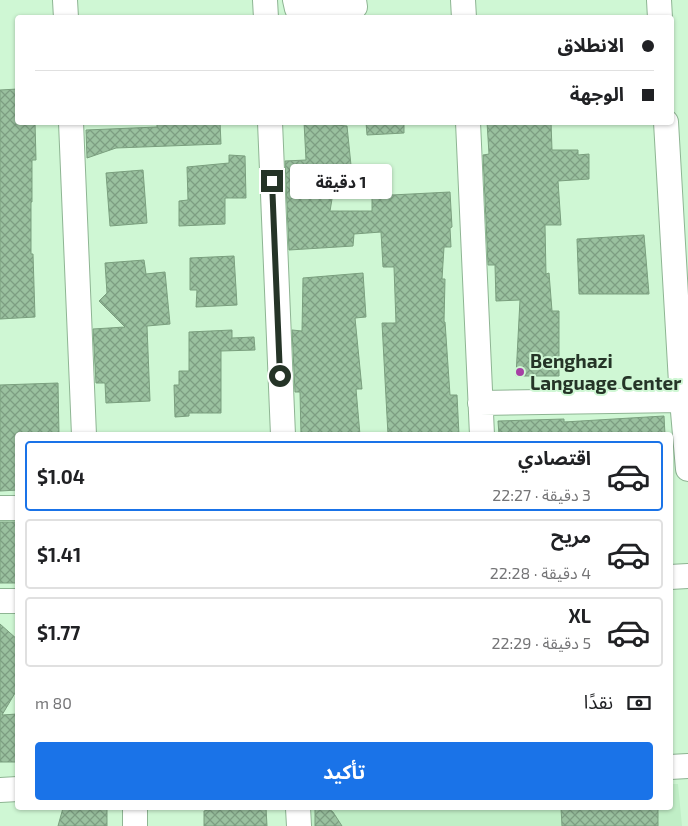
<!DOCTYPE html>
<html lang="ar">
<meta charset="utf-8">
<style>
:root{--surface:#fff;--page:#f6f6f6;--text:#202124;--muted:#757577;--line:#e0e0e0;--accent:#1a73e8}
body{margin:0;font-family:"Exo 2","Noto Sans Arabic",sans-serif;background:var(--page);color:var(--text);direction:rtl;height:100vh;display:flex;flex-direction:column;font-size:19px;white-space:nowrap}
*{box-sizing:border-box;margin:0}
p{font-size:16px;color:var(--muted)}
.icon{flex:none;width:28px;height:28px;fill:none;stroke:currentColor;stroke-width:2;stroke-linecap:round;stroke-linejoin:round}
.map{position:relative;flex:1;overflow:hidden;direction:ltr}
.drawer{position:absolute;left:15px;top:432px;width:658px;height:378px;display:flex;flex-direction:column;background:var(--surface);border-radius:5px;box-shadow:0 1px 4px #0004;direction:rtl}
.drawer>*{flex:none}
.top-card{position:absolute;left:15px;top:15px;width:659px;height:110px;border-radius:5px;box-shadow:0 1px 4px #0004;direction:rtl;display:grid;align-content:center;height:110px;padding:0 20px;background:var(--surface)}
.end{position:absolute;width:22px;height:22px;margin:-11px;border:6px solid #253427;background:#fff;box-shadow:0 0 0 2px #fff}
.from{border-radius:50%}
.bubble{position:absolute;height:35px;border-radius:5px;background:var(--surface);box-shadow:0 1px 4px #0004;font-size:16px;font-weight:700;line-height:35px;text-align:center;direction:rtl}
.top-card b{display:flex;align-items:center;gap:18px;height:48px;font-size:19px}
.top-card b+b{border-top:1px solid var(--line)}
.top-card i{width:12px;height:12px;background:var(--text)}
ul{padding:9px 0 0;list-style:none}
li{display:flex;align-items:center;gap:15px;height:70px;margin:0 10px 8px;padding:0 10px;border:2px solid var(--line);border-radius:5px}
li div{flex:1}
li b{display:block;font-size:19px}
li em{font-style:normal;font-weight:700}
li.current{border-color:var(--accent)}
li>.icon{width:45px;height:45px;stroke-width:1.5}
.pay{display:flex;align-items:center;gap:12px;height:55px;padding:0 20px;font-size:19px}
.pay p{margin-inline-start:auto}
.cta{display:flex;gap:10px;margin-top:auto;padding:10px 20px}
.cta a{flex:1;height:58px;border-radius:5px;background:var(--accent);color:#fff;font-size:20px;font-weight:700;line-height:58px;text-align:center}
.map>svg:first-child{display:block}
</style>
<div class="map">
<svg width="688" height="826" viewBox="0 0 688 826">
<defs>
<pattern id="building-cross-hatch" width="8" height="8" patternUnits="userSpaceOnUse" patternTransform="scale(1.25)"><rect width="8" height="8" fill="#9ac19f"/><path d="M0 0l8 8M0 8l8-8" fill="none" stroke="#7d9e82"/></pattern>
</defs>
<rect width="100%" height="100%" fill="#cff7d4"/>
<path fill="#c0eec6" d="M670 784H678L682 826H311L310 808H670Z"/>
<path fill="url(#building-cross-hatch)" stroke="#7a9f7e" d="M18 89V122H35L36 160H32V202H31V254H33L35 317 0 319V90Z
M157 122H220L221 144 116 148 87 158 86 130 157 127Z
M304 122 347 126 353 185 334 187 330 211H372V196L450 192 452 227 450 228 451 247H444L442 279H445L444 322H445L450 395H457L459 435H388L382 323H396L394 267H383L381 232 354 234 353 246 289 250 285 161 306 160Z
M366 122H404V133L367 135Z
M487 122H551L552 150H578V155L589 154V179L558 181 561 225H545L546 274 549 273 552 311H559V376H516L520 300 496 301 495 265H488L483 155 489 154Z
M229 155 245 156 246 198H225V224L179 226V201L188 200 187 167 229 163Z
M143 170 147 223 110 226 106 173Z
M644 235 649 294H579L577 239Z
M234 256 237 305 196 307 197 290H190V258Z
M144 260 146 274 165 272 170 324 147 326 150 401 106 403 105 383H96L93 329 125 327 99 301 107 293 105 263Z
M363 273 366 317 355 318 362 389H356L360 435H301L300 392H295L292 330 302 331 303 278Z
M232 330V338L254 337 255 350 221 351V413H189V416L175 417 174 385H179V371H189V332Z
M58 383 59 435H18V490L0 491V385Z
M664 416 665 435H499L498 421 564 419V422Z
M0 522H18V583H0Z
M0 624 18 640V688L2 715 17 714 18 762H0Z
M63 808H107V826H58Z
M266 808 267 826H204V811L212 809Z
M315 808H328L333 812 342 826H315Z
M561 808H658V826H562Z"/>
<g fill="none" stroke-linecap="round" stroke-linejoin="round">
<g stroke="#8eb593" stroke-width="26">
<path id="minor" d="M65 0 66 18
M265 0 266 18
M295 0 297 9 353 8 355 7 354 0
M463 0 464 18
M659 0 660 18
M71 122 84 435
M270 122 283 435
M468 122 482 435
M666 122 682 400 688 469
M480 403 682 400
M0 508H18
M670 577 688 576
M0 601H18
M670 767 688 766
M0 790 18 789
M135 808V826
M298 808 299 826"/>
</g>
<use href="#minor" stroke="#fff" stroke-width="24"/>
</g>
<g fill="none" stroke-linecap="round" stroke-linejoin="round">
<path stroke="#253427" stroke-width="6" d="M272 181 280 376"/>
</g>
<circle fill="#a640a4" stroke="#cff7d4" stroke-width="2" cx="520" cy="372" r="5"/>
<g text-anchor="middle" stroke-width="4" stroke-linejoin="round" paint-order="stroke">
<g font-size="19" font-weight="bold" fill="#253427" stroke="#cff7d4" text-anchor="start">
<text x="530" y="368">Benghazi<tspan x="530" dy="22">Language Center</tspan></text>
</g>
</g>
</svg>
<i class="end from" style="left:280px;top:376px"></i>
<i class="end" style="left:272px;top:181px"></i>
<div class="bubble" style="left:290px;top:164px;width:102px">1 دقيقة</div>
<div class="top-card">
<b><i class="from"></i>الانطلاق</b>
<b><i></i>الوجهة</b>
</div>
<section class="drawer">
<ul>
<li class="current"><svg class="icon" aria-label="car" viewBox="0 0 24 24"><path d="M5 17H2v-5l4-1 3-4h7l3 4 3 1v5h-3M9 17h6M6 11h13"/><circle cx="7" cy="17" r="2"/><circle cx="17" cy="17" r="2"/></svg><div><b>اقتصادي</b><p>3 دقيقة · 22:27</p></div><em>$1.04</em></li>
<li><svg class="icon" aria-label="car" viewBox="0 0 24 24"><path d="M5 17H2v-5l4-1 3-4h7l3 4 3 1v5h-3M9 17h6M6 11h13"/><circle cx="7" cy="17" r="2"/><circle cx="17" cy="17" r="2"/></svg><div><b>مريح</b><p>4 دقيقة · 22:28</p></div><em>$1.41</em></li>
<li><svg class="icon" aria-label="car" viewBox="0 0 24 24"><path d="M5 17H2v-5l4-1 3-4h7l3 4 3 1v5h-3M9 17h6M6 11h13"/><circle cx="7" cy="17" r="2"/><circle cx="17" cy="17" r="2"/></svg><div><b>XL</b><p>5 دقيقة · 22:29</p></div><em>$1.77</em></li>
</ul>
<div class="pay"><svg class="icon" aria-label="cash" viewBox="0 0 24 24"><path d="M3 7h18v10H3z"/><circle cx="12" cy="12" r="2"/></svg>نقدًا<p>80 m</p></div>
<div class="cta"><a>تأكيد</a></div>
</section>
</div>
